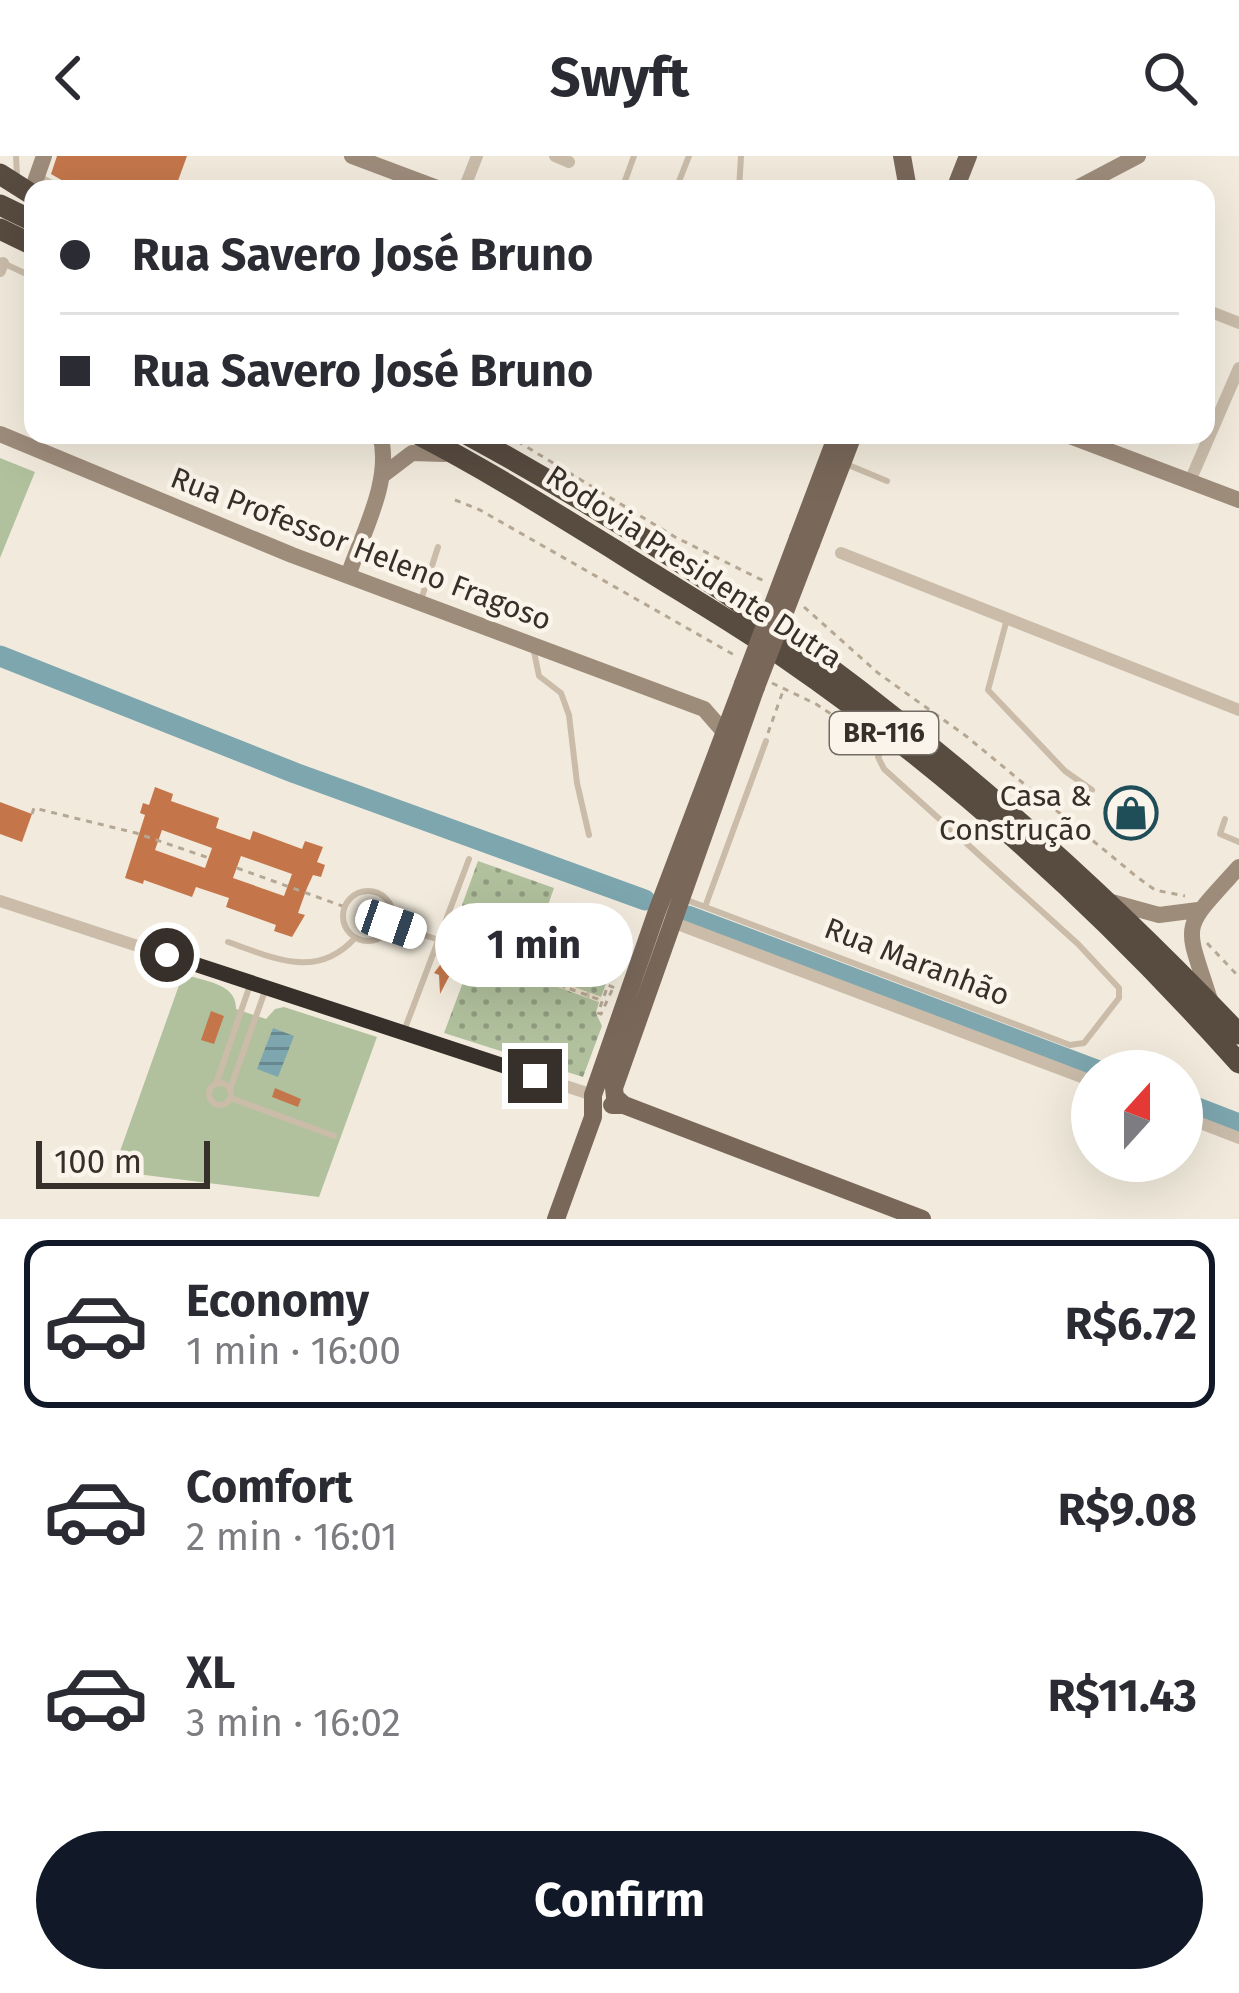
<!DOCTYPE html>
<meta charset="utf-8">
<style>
:root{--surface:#fff;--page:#f7f7f7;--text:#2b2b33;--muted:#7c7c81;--line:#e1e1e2;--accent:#111827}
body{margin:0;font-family:"Fira Sans",sans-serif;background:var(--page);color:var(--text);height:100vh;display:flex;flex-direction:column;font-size:45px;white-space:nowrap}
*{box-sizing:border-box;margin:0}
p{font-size:39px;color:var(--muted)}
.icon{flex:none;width:66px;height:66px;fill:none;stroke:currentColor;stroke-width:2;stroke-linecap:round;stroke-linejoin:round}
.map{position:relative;height:1063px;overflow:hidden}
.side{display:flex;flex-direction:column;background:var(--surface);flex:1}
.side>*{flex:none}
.hud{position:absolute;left:24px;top:24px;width:1191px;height:264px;border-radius:24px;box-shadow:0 12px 48px #0002;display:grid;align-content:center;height:264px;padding:0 36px;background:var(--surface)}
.needle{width:78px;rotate:21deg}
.buttons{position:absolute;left:1071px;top:894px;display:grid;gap:24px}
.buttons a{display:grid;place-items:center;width:132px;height:132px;border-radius:50%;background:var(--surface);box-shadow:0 12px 48px #0002;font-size:60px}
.scale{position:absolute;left:36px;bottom:30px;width:174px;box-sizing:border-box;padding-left:12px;border:6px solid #372f29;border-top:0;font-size:33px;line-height:42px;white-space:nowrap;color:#372f29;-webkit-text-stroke:9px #faf4ea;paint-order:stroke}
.end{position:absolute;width:54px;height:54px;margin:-27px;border:15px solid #372f29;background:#fff;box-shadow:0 0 0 6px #fff}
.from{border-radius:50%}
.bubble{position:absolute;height:84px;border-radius:42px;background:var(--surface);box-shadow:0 12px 48px #0002;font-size:39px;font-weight:700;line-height:84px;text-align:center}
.car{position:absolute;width:36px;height:72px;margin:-36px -18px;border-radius:15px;box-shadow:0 0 9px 3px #0007;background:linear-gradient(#fff 24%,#345 0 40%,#fff 0 76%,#345 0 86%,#fff 0)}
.hud b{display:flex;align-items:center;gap:42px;height:114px;font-size:45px}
.hud b+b{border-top:3px solid var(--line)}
.hud i{width:30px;height:30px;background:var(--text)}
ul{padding:21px 0 0;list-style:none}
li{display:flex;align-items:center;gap:36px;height:168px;margin:0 24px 18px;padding:0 12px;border:6px solid transparent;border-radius:24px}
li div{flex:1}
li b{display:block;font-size:45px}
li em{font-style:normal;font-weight:700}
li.selected{border-color:var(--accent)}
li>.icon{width:108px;height:108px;stroke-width:1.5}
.action{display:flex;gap:24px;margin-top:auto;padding:24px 36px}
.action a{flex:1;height:138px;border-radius:72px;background:var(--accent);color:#fff;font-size:48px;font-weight:700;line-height:138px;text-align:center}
header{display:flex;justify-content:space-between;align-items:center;height:156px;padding:0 36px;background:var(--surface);font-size:54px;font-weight:700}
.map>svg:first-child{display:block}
</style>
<header><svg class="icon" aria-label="back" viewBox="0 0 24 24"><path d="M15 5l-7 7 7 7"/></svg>Swyft<svg class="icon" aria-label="search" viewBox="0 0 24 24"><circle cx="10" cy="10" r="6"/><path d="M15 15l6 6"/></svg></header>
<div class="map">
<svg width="1239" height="1063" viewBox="0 0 1239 1063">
<defs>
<pattern id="green-dots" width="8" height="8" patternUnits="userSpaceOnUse" patternTransform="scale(3)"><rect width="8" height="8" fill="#b1c19d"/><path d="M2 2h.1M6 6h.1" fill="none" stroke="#919d80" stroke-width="1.8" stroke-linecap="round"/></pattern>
<pattern id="plaza-grid" width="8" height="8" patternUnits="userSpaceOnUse" patternTransform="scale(3)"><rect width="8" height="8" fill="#eadec5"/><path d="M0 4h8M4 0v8" fill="none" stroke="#c9bfa9"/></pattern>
<pattern id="water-rules" width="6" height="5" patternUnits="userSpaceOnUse" patternTransform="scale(3)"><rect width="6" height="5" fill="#7da6af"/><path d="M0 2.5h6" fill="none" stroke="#67888e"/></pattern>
</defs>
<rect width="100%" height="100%" fill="#f2ebdd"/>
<path fill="url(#green-dots)" d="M478 705 554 732 547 752 555 777 623 801 615 824 606 828 601 841 449 785Z
M447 790 599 846 596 857 602 870 583 921 444 877 468 813 442 802Z"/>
<path fill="#b1c19d" d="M0 302 35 316 0 402Z
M183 818C203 825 237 827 236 853L266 863 275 853 284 851 377 881 319 1041 113 1015Z"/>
<path fill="url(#plaza-grid)" d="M449 785 601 841 599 846 447 790Z"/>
<path fill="url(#water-rules)" d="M273 872 294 880 278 921 257 913Z"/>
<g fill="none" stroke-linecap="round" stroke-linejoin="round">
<path stroke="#7da6af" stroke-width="21" d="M0 500 295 617 645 744
M688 760 1099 915
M1182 946 1239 968"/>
</g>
<path fill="#c4764a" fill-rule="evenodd" d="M57 0H187L175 33H67L65 26 51 18Z
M155 631 173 638 171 645 219 662 216 672 250 684 253 675 302 693 305 685 323 691 317 706 325 709 321 721 313 719 307 732 298 757 305 759 292 781 274 775 276 769 226 751 229 742 196 731 192 741 144 724 143 728 125 722 145 659 140 657 143 647 149 649ZM162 674 212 692 205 712 155 694ZM241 700 292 718 284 740 233 722Z
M0 646 32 658 22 686 0 678Z
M446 801 453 804V813L440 838 439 819 434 817Z
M211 855 224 860 214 888 201 884Z
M275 932 301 943 298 951 272 941Z"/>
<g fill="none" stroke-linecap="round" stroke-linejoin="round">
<path stroke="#b6a794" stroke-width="3" stroke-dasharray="6 6" stroke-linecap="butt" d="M507 279 675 381 766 426
M455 344 480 354 736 500
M804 451 878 517 966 580 1137 721 1155 734 1185 740
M772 527 816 548 852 572
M768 577 783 535
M32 658 34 652 136 677 209 702
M237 712 345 751
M446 787 603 845
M1207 787 1239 821
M612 834 601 858 598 857 608 829 615 832"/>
<path stroke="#cabca9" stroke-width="6" d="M16 0 17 19
M622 33 634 0
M676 33 689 0
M739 33 741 0
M3 107 33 121
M846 308 887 325
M421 444 438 391
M1007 463 988 534 1065 615 1092 634
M533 491 539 520 561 537 569 559 577 627 589 679
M1225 663 1220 678 1239 686
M343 760a25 25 0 1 1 50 0a25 25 0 1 1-50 0Z
M684 743 1070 889 1084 887 1119 842V832L1078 788 884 613 878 601 888 584
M705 751 766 585
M391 768 439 784
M228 786C272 801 316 825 355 782
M404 875 469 703
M209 938a11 11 0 1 1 22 0a11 11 0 1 1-22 0Z
M216 928 250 829
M230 933 265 835
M231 942 334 980"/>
<path stroke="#cabca9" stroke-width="12" d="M555 0 569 6
M36 22 57 33
M464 33 477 0
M0 115 3 107
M1206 154 1239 167
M1190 325 1239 212
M841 397 1239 554
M0 745 593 939
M672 766 1092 925
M1182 960 1239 982"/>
<path stroke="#9e8c7b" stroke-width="16" d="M352 0 440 33
M1075 33 1138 0
M31 37 44 0
M0 278 292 399 704 553 724 576
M1067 279 1239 344
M383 319 412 297 444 298
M348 420C362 378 393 323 380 279
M1108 745 1159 759 1198 754
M1211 847C1185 763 1178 778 1239 711"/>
<path stroke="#79685a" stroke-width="18" d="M902 0 908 33
M955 33 968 0
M798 382 837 279
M811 388 853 279
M612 949H624L922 1063
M624 949 615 941 614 932 756 531
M556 1063 593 961V939L656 758 743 528"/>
<path stroke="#584b40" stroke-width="21" d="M0 18 33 39
M0 49 33 65
M0 73 33 89
M419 279C487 314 550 354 615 394 671 430 729 463 784 501 950 615 1105 757 1239 907
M468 279C757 436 1013 640 1239 878"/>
<path stroke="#79685a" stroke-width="18" d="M743 528 798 382
M756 531 811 388"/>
</g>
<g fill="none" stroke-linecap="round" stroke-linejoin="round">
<path stroke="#372f29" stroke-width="15" d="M167 799 535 920"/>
</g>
<defs>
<g id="shop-ring" transform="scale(2.7)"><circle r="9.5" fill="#faf4ea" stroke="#1f4e58" stroke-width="1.5"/><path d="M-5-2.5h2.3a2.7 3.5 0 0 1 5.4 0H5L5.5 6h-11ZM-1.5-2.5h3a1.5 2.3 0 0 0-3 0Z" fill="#1f4e58"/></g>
</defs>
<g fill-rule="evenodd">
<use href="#shop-ring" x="1131" y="657"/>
</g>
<g text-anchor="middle" stroke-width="9" stroke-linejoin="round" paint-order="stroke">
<rect fill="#faf4ea" stroke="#726a63" stroke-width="3" x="830" y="556" width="108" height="42" rx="9"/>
<g font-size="27" font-weight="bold" fill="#372f29">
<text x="884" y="586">BR-116</text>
</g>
<g font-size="30" fill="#372f29" stroke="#faf4ea">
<text transform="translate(361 393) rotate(21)" y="10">Rua Professor Heleno Fragoso</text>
<text transform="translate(694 411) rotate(33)" y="10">Rodovia Presidente Dutra</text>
<text transform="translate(917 806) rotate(21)" y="10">Rua Maranhão</text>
</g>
<g font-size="30" fill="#372f29" stroke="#faf4ea" text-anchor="end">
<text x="1092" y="650">Casa &amp;<tspan x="1092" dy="34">Construção</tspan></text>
</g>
</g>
</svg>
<div class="buttons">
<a><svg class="needle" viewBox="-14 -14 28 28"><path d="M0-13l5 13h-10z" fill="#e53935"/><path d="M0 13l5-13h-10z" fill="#7c7c81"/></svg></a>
</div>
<div class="scale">100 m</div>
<i class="end from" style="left:167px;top:799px"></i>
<i class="end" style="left:535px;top:920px"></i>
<div class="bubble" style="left:435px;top:747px;width:198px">1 min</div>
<i class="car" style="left:391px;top:768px;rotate:109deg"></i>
<div class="hud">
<b><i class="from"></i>Rua Savero José Bruno</b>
<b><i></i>Rua Savero José Bruno</b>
</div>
</div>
<section class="side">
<ul>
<li class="selected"><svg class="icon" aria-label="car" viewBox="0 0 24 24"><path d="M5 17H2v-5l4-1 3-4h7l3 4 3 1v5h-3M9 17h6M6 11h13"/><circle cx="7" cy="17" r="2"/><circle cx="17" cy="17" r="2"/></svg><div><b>Economy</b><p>1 min · 16:00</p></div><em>R$6.72</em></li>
<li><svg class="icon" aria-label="car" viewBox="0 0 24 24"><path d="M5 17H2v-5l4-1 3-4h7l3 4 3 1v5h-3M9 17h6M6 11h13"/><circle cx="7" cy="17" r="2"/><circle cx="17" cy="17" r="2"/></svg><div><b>Comfort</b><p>2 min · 16:01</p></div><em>R$9.08</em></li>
<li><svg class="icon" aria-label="car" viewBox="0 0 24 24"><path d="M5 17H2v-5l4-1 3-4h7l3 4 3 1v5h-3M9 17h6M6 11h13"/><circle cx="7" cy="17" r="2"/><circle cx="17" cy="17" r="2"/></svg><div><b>XL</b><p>3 min · 16:02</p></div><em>R$11.43</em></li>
</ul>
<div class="action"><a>Confirm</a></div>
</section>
